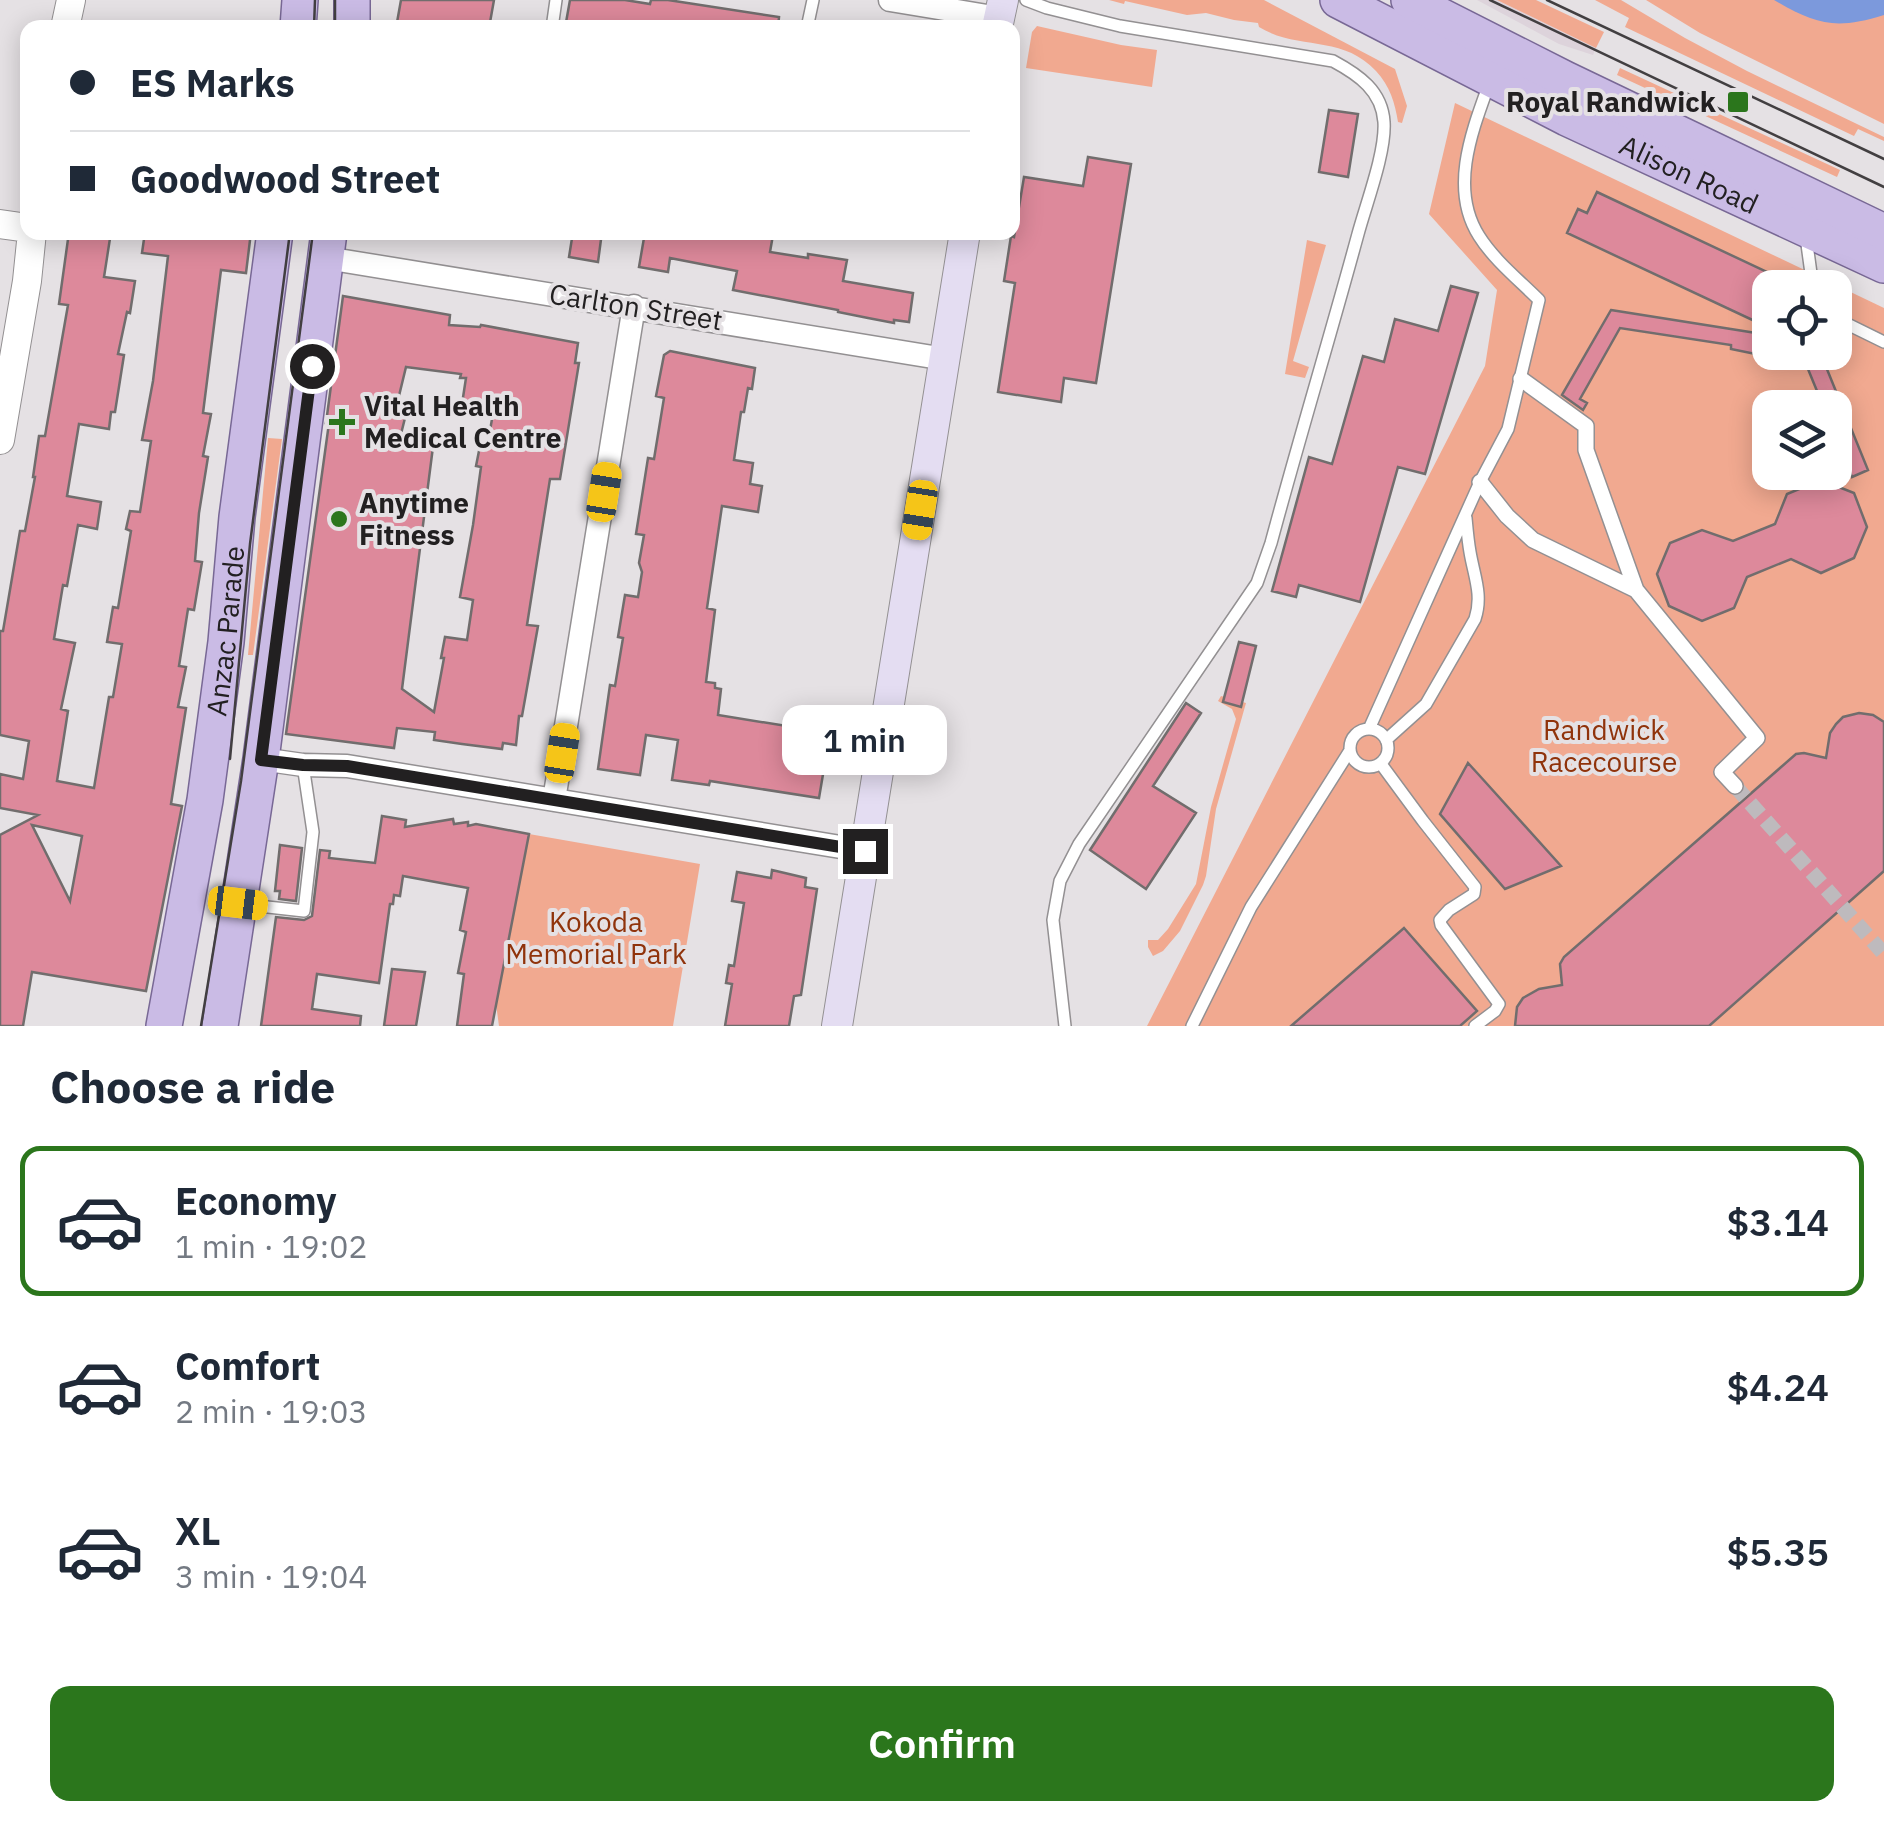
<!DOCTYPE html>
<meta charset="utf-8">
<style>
:root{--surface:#fff;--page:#f6f6f7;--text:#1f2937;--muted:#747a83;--line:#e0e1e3;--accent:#2b761c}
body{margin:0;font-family:"IBM Plex Sans",sans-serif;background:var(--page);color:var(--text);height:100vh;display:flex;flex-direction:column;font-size:38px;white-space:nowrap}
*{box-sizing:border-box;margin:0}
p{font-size:32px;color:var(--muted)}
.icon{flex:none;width:55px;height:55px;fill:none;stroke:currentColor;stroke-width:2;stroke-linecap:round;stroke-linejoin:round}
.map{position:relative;height:1026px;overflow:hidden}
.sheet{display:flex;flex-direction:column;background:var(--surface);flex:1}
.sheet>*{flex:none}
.hud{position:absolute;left:20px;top:20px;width:1000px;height:220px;border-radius:20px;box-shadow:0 5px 25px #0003;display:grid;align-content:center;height:220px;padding:0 50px;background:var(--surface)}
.buttons{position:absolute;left:1752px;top:270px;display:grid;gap:20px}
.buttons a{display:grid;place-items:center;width:100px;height:100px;border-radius:20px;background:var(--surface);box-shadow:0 5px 25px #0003;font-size:50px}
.end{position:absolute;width:45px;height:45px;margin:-22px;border:12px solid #222021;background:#fff;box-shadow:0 0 0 5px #fff}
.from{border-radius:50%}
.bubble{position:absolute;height:70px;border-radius:20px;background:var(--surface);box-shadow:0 5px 25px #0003;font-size:32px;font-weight:600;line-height:70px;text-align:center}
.car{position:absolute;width:30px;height:60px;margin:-30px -15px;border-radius:12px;box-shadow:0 0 8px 2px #0007;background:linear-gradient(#f5c518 24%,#345 0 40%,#f5c518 0 76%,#345 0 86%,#f5c518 0)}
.hud b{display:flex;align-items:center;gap:35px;height:95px;font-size:38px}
.hud b+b{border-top:2px solid var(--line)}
.hud i{width:25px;height:25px;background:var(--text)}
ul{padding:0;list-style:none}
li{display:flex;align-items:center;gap:30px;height:150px;margin:0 20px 15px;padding:0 30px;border:5px solid transparent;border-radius:20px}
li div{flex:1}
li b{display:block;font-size:38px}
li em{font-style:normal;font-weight:600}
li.current{border-color:var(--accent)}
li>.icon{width:90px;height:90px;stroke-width:1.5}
h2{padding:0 50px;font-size:45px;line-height:120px}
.action{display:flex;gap:20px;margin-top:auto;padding:20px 50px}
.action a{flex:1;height:115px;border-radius:20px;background:var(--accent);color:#fff;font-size:40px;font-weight:600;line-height:115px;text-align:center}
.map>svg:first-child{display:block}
</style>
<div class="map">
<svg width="1884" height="1026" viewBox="0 0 1884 1026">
<rect width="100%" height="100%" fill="#e5e1e4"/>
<path fill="#ddd3db" d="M1477 0H1497L1596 48 1593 55 1559 44Z"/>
<path fill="#f1a990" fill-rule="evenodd" d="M1109 0H1264L1395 69 1407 106 1402 123 1398 122C1395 103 1390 86 1376 71 1342 34 1298 51 1259 27L1258 23 1234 20 1206 13 1187 15 1125 1 1124 4Z
M1497 0H1536L1604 32 1596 48Z
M1595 0H1621L1685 38 1747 71 1884 137V141L1858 129 1854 136 1625 27 1629 18Z
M1646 0H1884V124L1700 33Z
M1037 26 1121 45 1157 50 1152 87 1026 68 1032 32Z
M1620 68 1840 170 1837 177 1617 75Z
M1455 103 1884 308V1026H1147L1485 366 1497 290 1429 214ZM1770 288H1835V352H1770ZM1770 408H1835V472H1770Z
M1307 240 1326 245 1293 361 1309 367 1305 378 1285 374Z
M268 438 282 439 253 655H248Z
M1221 696 1246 703 1216 809 1206 876 1203 885 1180 931 1163 951 1153 956 1148 947V940H1158L1168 929 1196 884 1211 807 1236 719 1232 709 1218 701Z
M529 834 700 864 673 1026H499L496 1004Z"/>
<path fill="#7c99dc" d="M1774 0H1884V15C1836 30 1816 25 1774 0Z"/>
<path fill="#dd899b" stroke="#716d6d" stroke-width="2.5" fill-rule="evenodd" d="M401 0H494L489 28H396Z
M570 0H625L650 4 651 0H668L779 17 778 28H565Z
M1329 110 1358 114 1348 177 1319 172Z
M1088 157 1131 164 1096 383 1064 378 1061 402 998 392 1015 283 1004 281 1011 236 1014 237 1024 177 1083 186Z
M1597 192 1801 288H1770V304L1761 324 1567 233 1578 209 1587 213Z
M69 232H111L104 277 135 281 130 313 127 312 118 354 124 355 115 412H111L109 429 79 424 67 496 101 502 97 529 78 525 67 586 63 585 54 639 75 643 61 709 68 711 57 781 94 788 109 697H113L122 644 107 642 113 607 118 608 131 531 126 529 130 511 140 512 151 441 142 440 153 381 168 256 142 253 145 232H251L246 273 221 270 203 413 211 414 203 456 208 457 199 513 195 561 202 562 194 610 188 609 179 666 186 667 178 707 186 708 171 804 182 806 146 991 32 972 23 1026H0V835L38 815 0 808V774L23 779 29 741 0 735V631H3L20 531H25L35 477H33L39 436H45L68 305 59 304ZM32 825 82 836 70 901Z
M573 232H602L598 262 569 257Z
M645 232H762L773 235 770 252 808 258V254L847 260 843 281 913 293 909 322 894 320V323L868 318 838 312V310L733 290 737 271 670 258 668 272 639 267Z
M1451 286 1478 293 1425 474 1398 467 1360 602 1299 585 1296 597 1272 591 1309 457 1332 464 1363 356 1384 362 1395 319 1438 331Z
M343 296 450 315 449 325 480 327 481 325 578 343 575 363H579L560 479H550L527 625 538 626 522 716H519L516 745 503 743 502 749 462 744 434 740 435 732 397 728 394 748 286 734 329 423H326ZM406 367 461 374 460 378H466L462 404 494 408 487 447 480 446 476 466 481 467 473 525 460 597 473 600 467 640 445 637 441 658H444L434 712 402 689 434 439 401 434 409 402 398 400Z
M1611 310 1756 333 1755 335 1770 339V357L1731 349V345L1620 328 1580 399 1587 403 1583 410 1562 395Z
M670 351 755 368 752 389 748 388 744 412H741L734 460 753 463 750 484 762 486 758 512 722 506 707 608 715 610 706 682 715 683V688L721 689 718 715 830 733 819 798 710 781 709 785 672 780 678 740 646 735 640 775 598 769 610 685 615 686 623 638 618 637 625 595 638 597 642 572 639 563 644 535 636 534 648 458 654 459 664 398 656 396 664 355Z
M1801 352H1820L1868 470 1852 477 1835 435V408H1824Z
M1821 480 1854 493 1867 527 1854 558 1821 573 1791 559 1747 577 1734 608 1702 621 1669 606 1657 574 1670 543 1702 530 1733 541 1775 524 1787 494Z
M1239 642 1256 646 1241 707 1223 702Z
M1186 703 1201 713 1153 786 1196 813 1146 889 1090 850Z
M1859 713 1873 715 1884 722V871L1709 1026H1515L1517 1007 1523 998 1539 989 1562 985 1560 964 1564 957 1796 754 1804 753 1826 758 1830 733 1836 724 1843 717Z
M1468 763 1479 775 1561 866 1505 889 1440 814Z
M382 816 406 820 405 827 453 819 454 824 468 822V826L476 824 529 834 492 1026H457L464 974 458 973 466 932 460 930 468 888 403 876 400 896 394 895 393 904H390L379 983 317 974 312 1009 361 1016 360 1026H261L276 917 304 920 312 916 320 850 330 851 329 858 375 863Z
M280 845 302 848 296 901 279 899 280 891H275Z
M772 870 806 878 805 887 817 889 801 995 794 996 789 1026H725L732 984 726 983 729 965 734 966 744 903 732 901 737 872 771 878Z
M1404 928 1477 1011 1460 1026H1291Z
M392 969 425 972 416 1026H384Z"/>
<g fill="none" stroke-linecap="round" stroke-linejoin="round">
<path stroke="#bebabd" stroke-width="15" stroke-dasharray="15 8" stroke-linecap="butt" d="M1735 786 1884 954"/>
<g stroke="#939092" stroke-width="14">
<path id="service" d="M1026 0 1047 8 1120 26 1333 61C1359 75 1382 91 1384 122 1386 152 1366 204 1358 234 1330 337 1299 439 1271 543L1257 583 1079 844 1060 881 1053 920 1065 1026
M552 28 556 0
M807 28 813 0
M1806 237 1813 288
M1835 318 1884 342
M1350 748a19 19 0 1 1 38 0a19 19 0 1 1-38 0Z
M1369 729 1480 482 1508 429 1539 300C1519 280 1494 260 1479 236 1449 189 1472 131 1489 84
M1386 740 1426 704 1475 619C1483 595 1474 576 1470 552 1468 541 1467 529 1466 518
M1381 764 1423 821 1475 887 1474 894 1449 910 1440 920 1441 925 1499 1004 1495 1011 1475 1026
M241 904 304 911 313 832 303 765
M1192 1026 1251 907 1349 752"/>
</g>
<g stroke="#939092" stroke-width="18">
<path id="pedestrian" d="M1521 379 1586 426V450L1636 590
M1480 482 1507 516 1533 540 1636 590 1757 738 1722 772 1735 786"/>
</g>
<g stroke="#939092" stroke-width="25">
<path id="minor" d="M890 0 999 18
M326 258 945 359
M261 759 303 765 347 766 865 851
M554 800 634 306"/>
</g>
<g stroke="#939092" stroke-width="30">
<path id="tertiary" d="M65 28 71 0
M0 224 28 228
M0 440 27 281 32 232"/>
</g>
<g stroke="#939092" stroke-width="32">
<path id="secondary" d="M997 28 1003 0
M837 1026 965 232"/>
</g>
<g stroke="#786895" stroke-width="38">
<g id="primary">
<path id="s1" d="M1338 0 1567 118 1884 265"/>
<path d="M1409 0 1565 79 1884 232"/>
<path d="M298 28 300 0"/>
<path d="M352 28V0"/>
<path id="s2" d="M164 1026 205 800 226 642 237 517 275 232"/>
<path d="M220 1026 261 759 329 232"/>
</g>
</g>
<use href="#service" stroke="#fff" stroke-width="11"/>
<use href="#pedestrian" stroke="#fff" stroke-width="15"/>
<use href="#minor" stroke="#fff" stroke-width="22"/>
<use href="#tertiary" stroke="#fff" stroke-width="28"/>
<use href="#secondary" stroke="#e4ddf2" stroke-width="30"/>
<use href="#primary" stroke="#cabbe5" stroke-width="35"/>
<path stroke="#423f41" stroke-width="2.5" d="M1490 0 1884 187
M1547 0 1884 159
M314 28 315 0
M335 28V0
M230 759 250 544 290 232
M201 1026 241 781 313 232"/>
</g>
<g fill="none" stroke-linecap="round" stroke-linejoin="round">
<path stroke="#222021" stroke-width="12" d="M312 366 261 760 303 765 347 766 865 851"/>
</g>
<g fill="#2b761c" stroke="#e5e1e4" stroke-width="4">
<rect x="1726" y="90" width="24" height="24" rx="5"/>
<path d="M337 407h10v10h10v10h-10v10h-10v-10h-10v-10h10z"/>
<circle cx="339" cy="519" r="10"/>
</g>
<g text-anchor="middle" stroke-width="8" stroke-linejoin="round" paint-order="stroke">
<g font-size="28" font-weight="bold" fill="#222021" stroke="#e5e1e4" text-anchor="start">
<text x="1716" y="112" text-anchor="end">Royal Randwick</text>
<text x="364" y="416">Vital Health<tspan x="364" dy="32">Medical Centre</tspan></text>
<text x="359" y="513">Anytime<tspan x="359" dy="32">Fitness</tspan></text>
</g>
<g font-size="28" fill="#222021" stroke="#e5e1e4">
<text dy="10" stroke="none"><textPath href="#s1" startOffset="392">Alison Road</textPath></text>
<text transform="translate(636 307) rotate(9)" y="10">Carlton Street</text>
<text dy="10" stroke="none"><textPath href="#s2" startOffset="400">Anzac Parade</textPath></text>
</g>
<g font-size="28" fill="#90330b" stroke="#e5e1e4">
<text x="1604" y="740">Randwick<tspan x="1604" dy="32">Racecourse</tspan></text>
<text x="596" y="932">Kokoda<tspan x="596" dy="32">Memorial Park</tspan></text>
</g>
</g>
</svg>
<div class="buttons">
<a><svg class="icon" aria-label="locate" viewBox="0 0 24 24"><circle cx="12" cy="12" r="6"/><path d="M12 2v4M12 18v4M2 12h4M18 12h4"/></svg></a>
<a><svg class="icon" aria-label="layers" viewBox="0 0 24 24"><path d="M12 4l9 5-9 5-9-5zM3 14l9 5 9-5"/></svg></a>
</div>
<i class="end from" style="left:312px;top:366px"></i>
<i class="end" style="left:865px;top:851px"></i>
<div class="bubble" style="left:782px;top:705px;width:165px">1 min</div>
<i class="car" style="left:604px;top:492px;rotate:9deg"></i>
<i class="car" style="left:920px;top:510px;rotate:189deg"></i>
<i class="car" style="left:562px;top:753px;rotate:9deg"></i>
<i class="car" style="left:238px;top:903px;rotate:97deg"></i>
<div class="hud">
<b><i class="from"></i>ES Marks</b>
<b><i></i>Goodwood Street</b>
</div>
</div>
<section class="sheet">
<h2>Choose a ride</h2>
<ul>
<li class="current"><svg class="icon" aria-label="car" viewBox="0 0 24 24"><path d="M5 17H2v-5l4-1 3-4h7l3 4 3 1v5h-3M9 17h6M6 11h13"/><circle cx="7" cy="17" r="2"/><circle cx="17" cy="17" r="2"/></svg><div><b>Economy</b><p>1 min · 19:02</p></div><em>$3.14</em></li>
<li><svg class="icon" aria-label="car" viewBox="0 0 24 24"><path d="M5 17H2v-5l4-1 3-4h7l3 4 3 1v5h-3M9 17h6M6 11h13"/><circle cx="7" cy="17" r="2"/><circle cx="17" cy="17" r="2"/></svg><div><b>Comfort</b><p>2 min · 19:03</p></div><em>$4.24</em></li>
<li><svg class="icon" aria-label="car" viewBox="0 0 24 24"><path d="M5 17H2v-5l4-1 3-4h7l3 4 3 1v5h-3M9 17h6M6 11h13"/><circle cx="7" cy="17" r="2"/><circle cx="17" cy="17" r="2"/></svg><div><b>XL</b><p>3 min · 19:04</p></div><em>$5.35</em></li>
</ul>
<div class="action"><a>Confirm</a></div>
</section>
